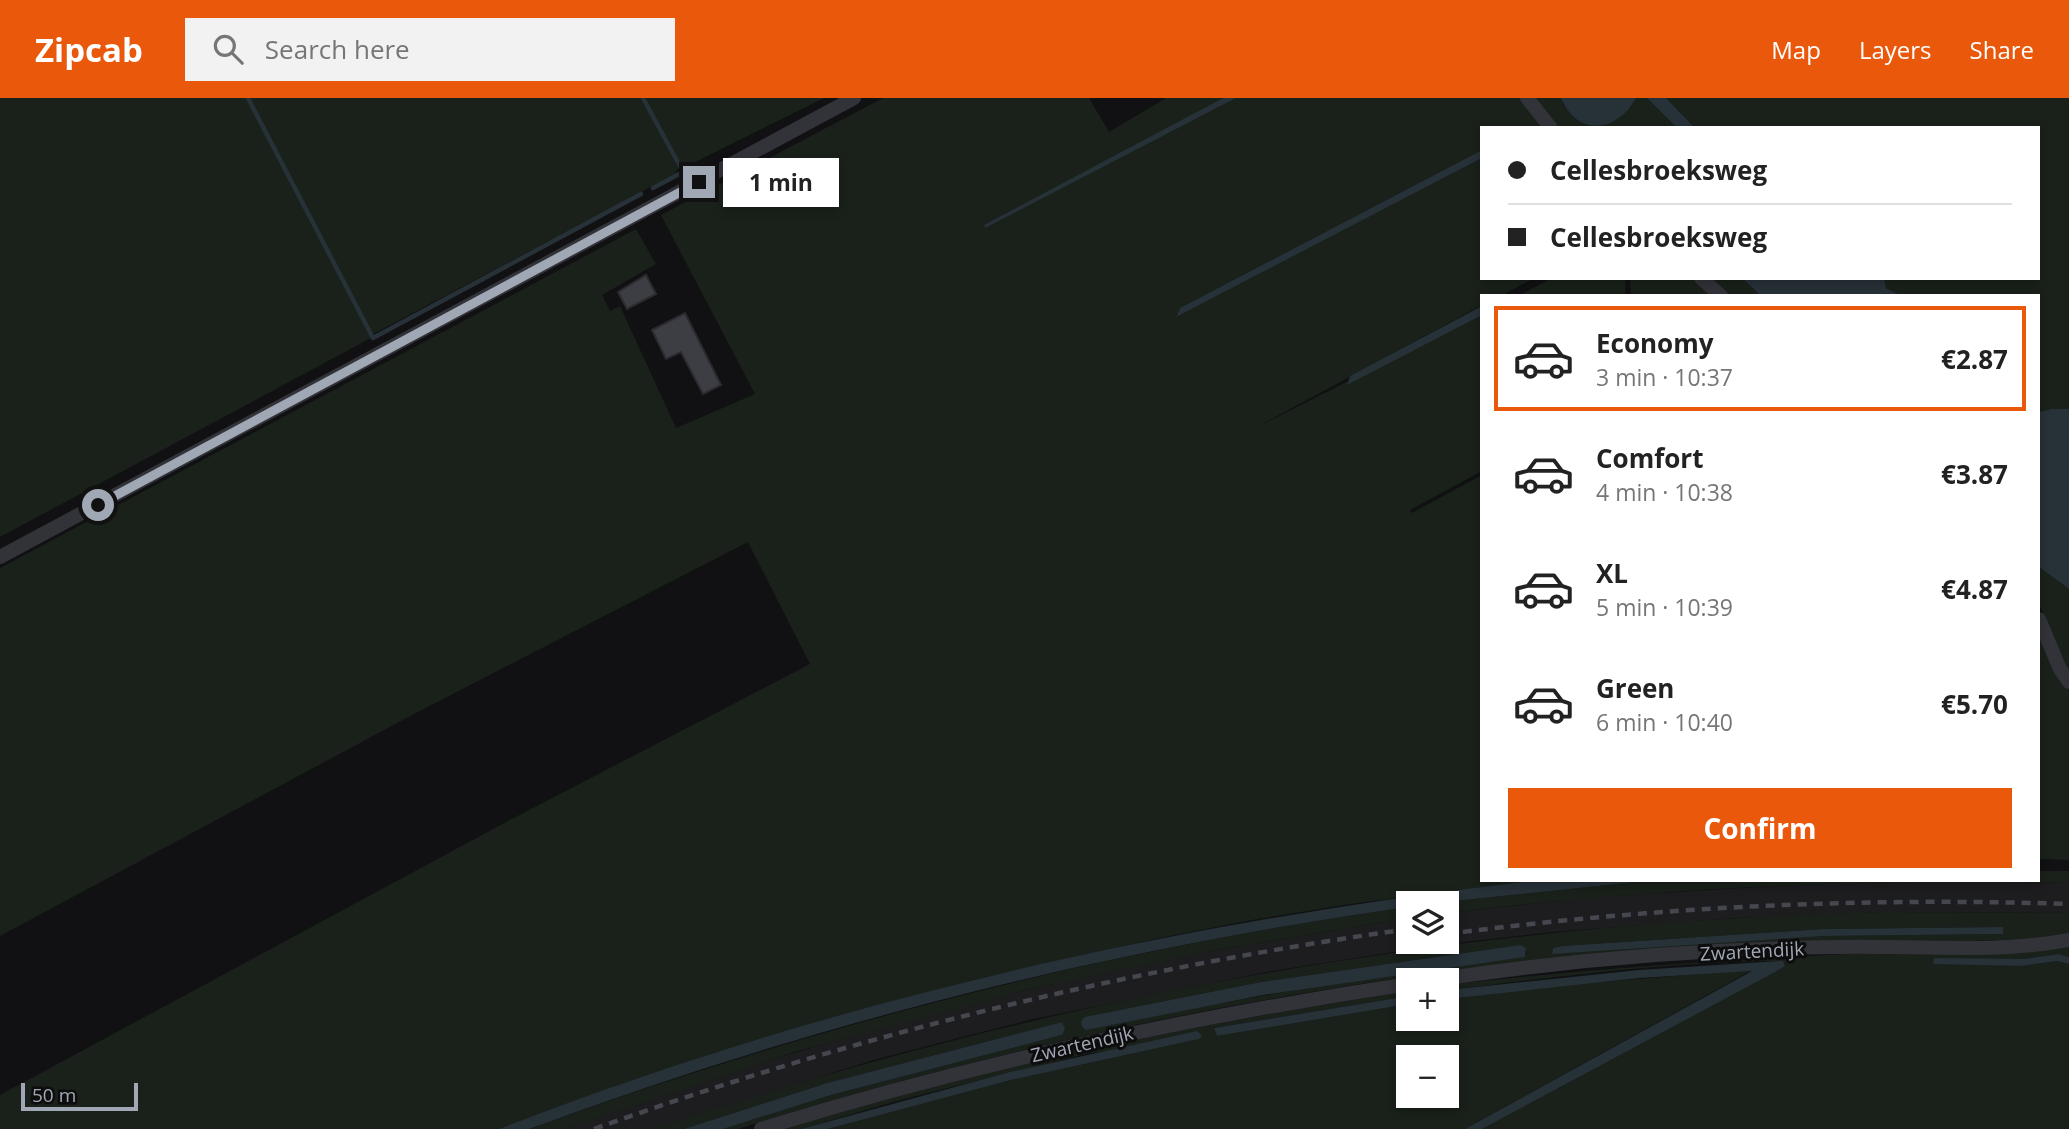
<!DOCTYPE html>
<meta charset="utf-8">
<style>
:root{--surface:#fff;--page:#f2f2f2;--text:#222;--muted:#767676;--line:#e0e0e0;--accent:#ea580c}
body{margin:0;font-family:"Open Sans",sans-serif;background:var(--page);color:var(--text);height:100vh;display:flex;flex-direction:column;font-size:26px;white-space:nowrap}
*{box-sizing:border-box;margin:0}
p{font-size:23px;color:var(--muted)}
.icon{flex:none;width:38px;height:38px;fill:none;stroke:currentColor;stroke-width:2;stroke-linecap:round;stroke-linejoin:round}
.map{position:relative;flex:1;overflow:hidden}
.details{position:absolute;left:1480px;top:196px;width:560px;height:588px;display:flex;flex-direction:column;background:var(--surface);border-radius:0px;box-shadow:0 4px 10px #0003}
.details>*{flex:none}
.hud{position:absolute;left:1480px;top:28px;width:560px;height:154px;border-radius:0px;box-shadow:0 4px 10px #0003;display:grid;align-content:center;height:154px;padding:0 28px;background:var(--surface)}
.controls{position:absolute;left:1396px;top:793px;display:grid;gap:14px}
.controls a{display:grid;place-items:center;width:63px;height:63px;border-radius:0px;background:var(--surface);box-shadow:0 4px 10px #0003;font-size:35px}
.scale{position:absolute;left:21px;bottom:18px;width:117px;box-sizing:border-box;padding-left:7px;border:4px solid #a1a8b5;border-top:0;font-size:19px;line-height:24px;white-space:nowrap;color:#a1a8b5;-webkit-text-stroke:5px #0d0d0e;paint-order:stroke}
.end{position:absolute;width:32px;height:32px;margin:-16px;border:9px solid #a1a8b5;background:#111;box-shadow:0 0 0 4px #111}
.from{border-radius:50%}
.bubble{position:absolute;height:49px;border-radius:0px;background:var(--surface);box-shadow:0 4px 10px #0003;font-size:23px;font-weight:700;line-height:49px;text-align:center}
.hud b{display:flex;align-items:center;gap:24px;height:66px;font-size:26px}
.hud b+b{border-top:2px solid var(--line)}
.hud i{width:18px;height:18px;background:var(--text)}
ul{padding:12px 0 0;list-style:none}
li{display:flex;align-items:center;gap:21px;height:105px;margin:0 14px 10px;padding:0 14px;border:4px solid transparent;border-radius:0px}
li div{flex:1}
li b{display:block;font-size:26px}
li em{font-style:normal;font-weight:700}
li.on{border-color:var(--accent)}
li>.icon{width:63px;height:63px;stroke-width:1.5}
.action{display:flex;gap:14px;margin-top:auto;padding:14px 28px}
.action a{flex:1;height:80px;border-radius:0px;background:var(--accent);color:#fff;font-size:28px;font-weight:700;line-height:80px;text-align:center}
header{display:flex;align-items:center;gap:42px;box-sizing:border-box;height:98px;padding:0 35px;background:var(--accent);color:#fff}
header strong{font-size:33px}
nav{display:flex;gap:38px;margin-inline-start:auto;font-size:24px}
.search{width:490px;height:63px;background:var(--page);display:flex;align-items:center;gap:18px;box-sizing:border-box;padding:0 24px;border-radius:0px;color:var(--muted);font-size:26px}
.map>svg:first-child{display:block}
</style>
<header>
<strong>Zipcab</strong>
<div class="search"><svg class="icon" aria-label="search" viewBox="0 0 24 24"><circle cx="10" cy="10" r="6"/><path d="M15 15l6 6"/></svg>Search here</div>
<nav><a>Map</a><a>Layers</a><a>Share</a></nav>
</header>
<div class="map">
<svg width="2069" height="1031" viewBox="0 0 2069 1031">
<rect width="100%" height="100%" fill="#111113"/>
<path fill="#1d1d20" d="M1963 783 2069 785V815L1884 814 1735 820 1552 834 1438 847 1266 874 1033 921 877 961 654 1031H563L732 973 913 920 1092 876 1210 853 1409 820V844H1447V815L1606 798 1825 785Z"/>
<path fill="#19211a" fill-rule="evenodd" d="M0 0H247L371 240 0 439Z
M250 0H642L678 70 675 76 373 236Z
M645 0H824L683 70Z
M883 0H1089L1109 34 1166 0H1223L985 129 1236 0H1522L1546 30H1482V52L1180 210 1176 218 1482 60V180H1534L1501 198H1482V207L1257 329 1482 216V373L1410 412 1412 415 1482 377V782H1538L1350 806 1252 822 1155 841 972 882 703 959 499 1031H0V997L508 723 810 566 748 444 414 616 0 838V470L636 131 656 166 602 197 610 213 620 208 676 330 755 296 661 117Z
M1534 0H1561L1564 8 1630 10 1636 0H1647L1677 30H1559Z
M1666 0H2069V311H2051L2039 314V198H1902L1886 190 1884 180H2039V30H1695Z
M1552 180H1625V198H1518Z
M1630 180H1694L1714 198H1631Z
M1710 180H1742L1761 198H1730Z
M2039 469 2069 491V574L2039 506Z
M2039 533 2069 592V762L2039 761Z
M2039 773H2069V785C1861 780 1654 790 1447 815V805H1435L1655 782H2039Z
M1409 809V820L1210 853 1026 892 791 955 563 1031H529C815 928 1107 851 1409 809Z
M1884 814 2069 815V835C1994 848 1915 841 1839 843 1744 844 1649 855 1554 862 1473 868 1392 881 1312 894 1117 926 926 972 738 1031H723L831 997 1062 937V924L827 985 684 1031H654C1052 897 1465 824 1884 814ZM2002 829V836L1825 838 1552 855 1553 850 1562 848 1824 831ZM1520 847 1527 854 1524 859 1360 881 1082 929 1081 924 1084 919 1261 884Z
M2069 848V859L2059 856 2023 861 1933 865 2021 868 2057 863 2069 866V1031H1482L1785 868 1783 863C1671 863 1558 879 1447 892V887C1654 863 1861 854 2069 848Z
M1752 872 1465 1031H828L1011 982 1199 941 1085 956 904 1001 801 1031H785C989 967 1198 926 1409 893V898L1214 930 1217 938 1409 906V920H1447V901L1552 888ZM1409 959H1447V998H1409Z"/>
<path fill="#273138" d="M1223 0H1236L985 130 984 127Z
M1561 0H1636C1617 35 1577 39 1561 0Z
M1647 0H1666L1695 30H1677Z
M1482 52V60L1176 219 1180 210Z
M1742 180H1884L1886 190 1902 198H1761Z
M1482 208V217L1347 287 1350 278Z
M2051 311H2069V491L2039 469V314Z
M1538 782H1655L1435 805H1409V809C1108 851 813 926 529 1031H499C833 901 1183 823 1538 782Z
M2003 829V836L1825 838 1552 856 1553 850 1562 848 1824 831Z
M1520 847 1526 850 1525 859 1263 897 1086 932 1082 929 1081 924 1084 919 1261 884Z
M2059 856 2069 859V866L2057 863 2021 868 1933 866 1934 860 2023 861Z
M1780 863H1783L1785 868 1775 874 1482 1031H1465L1752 873 1640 880 1447 901V892L1639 872Z
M1409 898V906L1217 938 1214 930Z
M1062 924 1065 931 1062 937 831 997 723 1031H684L827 985Z
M1197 933 1202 938 1199 941 1011 982 828 1031H801L1010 974Z"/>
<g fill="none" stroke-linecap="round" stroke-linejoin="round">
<path stroke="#273138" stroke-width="4.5" d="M248 0 373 240 641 96
M643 0 683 74 653 90"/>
</g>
<path fill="#3d3e43" stroke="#2b2b30" stroke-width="2" d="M646 177 656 196 627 211 618 194Z
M685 215 721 287 703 296 681 254 666 261 652 232Z"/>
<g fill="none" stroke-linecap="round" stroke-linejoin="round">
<path stroke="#323339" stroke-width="14" d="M1527 0 1551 30
M1701 180 1721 198
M0 459 854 0
M2039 521 2060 571 2069 584
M1435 882C1567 862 1703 851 1836 849 1913 847 1993 856 2069 842
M761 1031C973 965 1189 919 1409 886"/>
<path stroke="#45474e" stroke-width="4.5" stroke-dasharray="9 7" stroke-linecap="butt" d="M1447 836C1653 809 1861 799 2069 806
M594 1031C858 936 1131 870 1409 831"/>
</g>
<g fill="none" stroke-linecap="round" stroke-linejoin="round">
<path stroke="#a1a8b5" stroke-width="9" d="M98 407 699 84"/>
</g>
<g text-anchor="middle" stroke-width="6" stroke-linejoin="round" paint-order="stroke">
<g font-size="19" fill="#a1a8b5" stroke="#0d0d0e">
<text transform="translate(1752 853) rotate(-3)" y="7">Zwartendijk</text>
<text transform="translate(1082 946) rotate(-13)" y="7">Zwartendijk</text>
</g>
</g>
</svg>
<div class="controls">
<a><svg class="icon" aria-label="layers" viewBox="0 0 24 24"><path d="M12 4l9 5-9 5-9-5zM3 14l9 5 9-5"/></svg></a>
<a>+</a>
<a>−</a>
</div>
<div class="scale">50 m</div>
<i class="end from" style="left:98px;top:407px"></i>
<i class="end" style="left:699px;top:84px"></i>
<div class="bubble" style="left:723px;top:60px;width:116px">1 min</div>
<div class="hud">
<b><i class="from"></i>Cellesbroeksweg</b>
<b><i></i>Cellesbroeksweg</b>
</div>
<section class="details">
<ul>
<li class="on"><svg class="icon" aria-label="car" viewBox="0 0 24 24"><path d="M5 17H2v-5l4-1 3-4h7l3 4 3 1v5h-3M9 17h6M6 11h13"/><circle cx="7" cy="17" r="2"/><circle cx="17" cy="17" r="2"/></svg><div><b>Economy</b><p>3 min · 10:37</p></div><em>€2.87</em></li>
<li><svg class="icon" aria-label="car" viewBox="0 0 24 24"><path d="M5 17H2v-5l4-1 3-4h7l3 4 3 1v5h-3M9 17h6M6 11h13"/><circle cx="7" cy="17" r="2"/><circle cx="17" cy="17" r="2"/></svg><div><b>Comfort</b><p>4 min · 10:38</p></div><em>€3.87</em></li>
<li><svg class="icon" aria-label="car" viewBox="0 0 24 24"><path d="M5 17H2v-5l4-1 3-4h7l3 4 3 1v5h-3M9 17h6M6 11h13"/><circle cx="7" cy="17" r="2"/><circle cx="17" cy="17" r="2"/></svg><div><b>XL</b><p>5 min · 10:39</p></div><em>€4.87</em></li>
<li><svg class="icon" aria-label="car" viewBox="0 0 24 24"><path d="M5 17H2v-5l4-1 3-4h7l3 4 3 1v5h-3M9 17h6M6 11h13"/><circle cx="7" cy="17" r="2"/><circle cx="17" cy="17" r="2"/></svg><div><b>Green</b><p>6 min · 10:40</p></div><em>€5.70</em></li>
</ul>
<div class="action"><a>Confirm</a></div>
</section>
</div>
